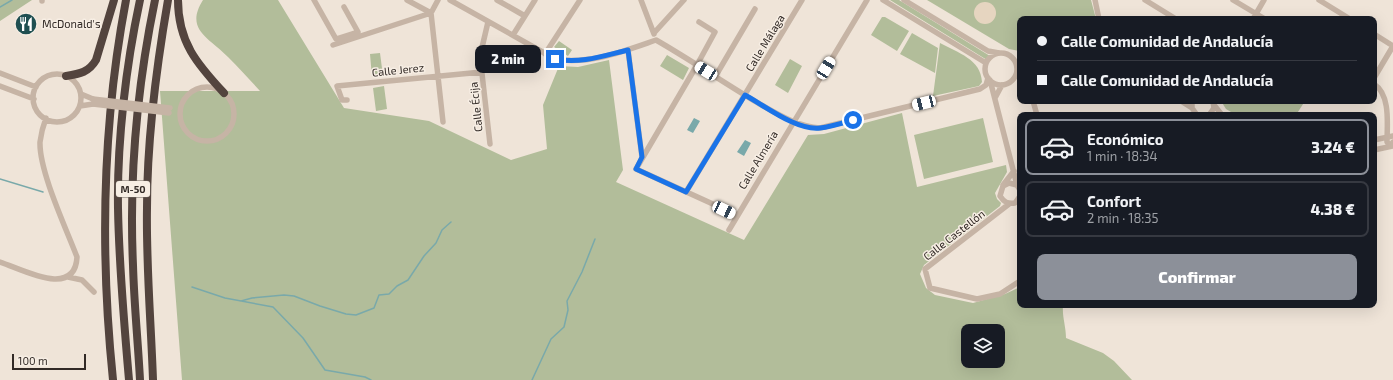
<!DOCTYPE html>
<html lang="es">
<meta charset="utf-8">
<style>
:root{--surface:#171b24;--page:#242831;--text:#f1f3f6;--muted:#9ea1a6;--line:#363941;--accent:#8c9099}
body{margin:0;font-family:"Exo 2",sans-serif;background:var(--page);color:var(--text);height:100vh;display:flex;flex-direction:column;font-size:15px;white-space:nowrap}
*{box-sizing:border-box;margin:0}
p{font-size:13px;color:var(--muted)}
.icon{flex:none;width:22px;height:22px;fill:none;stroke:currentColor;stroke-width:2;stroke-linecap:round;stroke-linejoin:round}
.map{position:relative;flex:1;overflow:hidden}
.side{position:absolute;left:1017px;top:112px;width:360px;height:196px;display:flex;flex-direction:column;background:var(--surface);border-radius:8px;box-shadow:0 4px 16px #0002}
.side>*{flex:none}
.guide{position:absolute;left:1017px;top:16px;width:360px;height:88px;border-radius:8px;box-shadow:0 4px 16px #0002;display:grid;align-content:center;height:88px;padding:0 20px;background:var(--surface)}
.fabs{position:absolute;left:961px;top:324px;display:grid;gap:8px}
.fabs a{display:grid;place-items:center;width:44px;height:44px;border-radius:8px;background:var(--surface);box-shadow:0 4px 16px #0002;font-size:20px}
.scale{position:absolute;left:12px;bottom:10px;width:74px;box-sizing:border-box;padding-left:4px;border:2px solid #322a26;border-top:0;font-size:11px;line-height:14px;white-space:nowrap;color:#322a26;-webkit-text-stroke:3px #f7eee4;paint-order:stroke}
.end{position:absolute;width:18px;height:18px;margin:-9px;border:5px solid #1a73e8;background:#fff;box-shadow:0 0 0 2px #fff}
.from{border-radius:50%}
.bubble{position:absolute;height:28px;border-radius:8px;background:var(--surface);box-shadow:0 4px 16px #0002;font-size:13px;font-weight:800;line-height:28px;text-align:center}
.car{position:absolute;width:12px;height:24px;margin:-12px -6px;border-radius:5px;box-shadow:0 0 3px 1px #0007;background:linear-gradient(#fff 24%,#345 0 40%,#fff 0 76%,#345 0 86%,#fff 0)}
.guide b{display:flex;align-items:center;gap:14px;height:38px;font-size:15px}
.guide b+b{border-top:1px solid var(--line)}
.guide i{width:10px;height:10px;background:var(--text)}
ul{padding:7px 0 0;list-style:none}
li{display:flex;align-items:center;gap:12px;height:56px;margin:0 8px 6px;padding:0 12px;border:2px solid var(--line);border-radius:8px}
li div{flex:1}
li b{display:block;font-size:15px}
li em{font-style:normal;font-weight:800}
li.current{border-color:var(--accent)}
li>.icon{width:36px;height:36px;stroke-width:1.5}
.cta{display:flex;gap:8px;margin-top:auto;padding:8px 20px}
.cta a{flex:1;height:46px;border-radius:8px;background:var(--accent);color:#fff;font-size:16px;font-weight:800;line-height:46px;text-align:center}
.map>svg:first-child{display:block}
</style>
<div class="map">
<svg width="1393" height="380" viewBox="0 0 1393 380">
<rect width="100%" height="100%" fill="#efe4d8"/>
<path fill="#b2bd9a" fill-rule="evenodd" d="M0 0H32L0 21Z
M203 0H278L344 108 429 121 511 160 547 149 543 105 559 66 578 67 609 60 623 170 616 182 744 240 808 135 824 134 902 113 917 187 1006 165 1007 172 995 193 997 199 1001 203 1000 206 924 265 920 274 926 288 935 295 973 303 1005 294 1020 287V305H1063C1062 317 1066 326 1066 338L1103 353 1114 361 1132 380H182L160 91H260C250 80 239 68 228 57 210 38 184 30 203 0ZM968 331H998V361H968Z
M890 0H899L990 56 987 60Z
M927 0H1091L1096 19H1020V51L1009 49Z
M882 17H885L909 31 897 51 871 35Z
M912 33 938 48 935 73 900 54Z
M559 41 572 50 568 56 554 47Z
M940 43C958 53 981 59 982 82L979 86 933 96Z
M380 53 383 76 372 77 370 54Z
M667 55 689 68 683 80 660 66Z
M790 59 802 66 788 93 775 85Z
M384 86 387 109 376 111 373 88Z
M1221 101H1305L1296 115H1236L1226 109Z
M983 118 993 162 924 179 914 135Z"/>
<path fill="#e6d5c0" d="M974 13a11 11 0 1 1 22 0a11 11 0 1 1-22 0Z"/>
<path fill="#79a9aa" d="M694 118 700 121 693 133 687 130Z
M745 140 751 143 744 156 737 152Z"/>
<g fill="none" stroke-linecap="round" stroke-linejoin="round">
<path stroke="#79a9aa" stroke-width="1.5" d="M0 7 12 0
M0 179 43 192
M192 287 225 298 273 307 303 338 325 370 365 377 371 380
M241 301 252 298 284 295 294 296 320 306 346 314 356 315 374 308 379 295 389 294 397 286 408 280 424 256 436 243 442 230 451 222
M532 380 551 339 564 327 568 310 567 301 582 272 595 239"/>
<path stroke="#c6b4a5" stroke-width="5.5" d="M42 0V1
M314 0 336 39 358 32 344 7
M407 0 431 13 443 122
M450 0 555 59C589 65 624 51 656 40 691 60 724 83 758 103 778 114 796 126 820 128L980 89 986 85 988 78
M497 0 525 16
M641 0 654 34
M883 0 986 63
M904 0 988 51 999 53
M1095 0 1099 19
M1145 0 1176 19
M1233 0 1265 19
M1319 0 1350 19
M1253 19 1264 0
M488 22 480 56 490 144
M699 22 715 32 697 65 636 169 737 215
M654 33 684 0
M1374 34 1393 46
M513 35 535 0
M333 45 431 13 438 0
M628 50 642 157
M985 69a16 16 0 1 1 32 0a16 16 0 1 1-32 0Z
M545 54 580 0
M0 73 36 87
M33 98a24 24 0 1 1 48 0a24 24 0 1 1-48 0Z
M715 77 755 9
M1374 78 1393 46
M990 80 1017 185
M1374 84C1391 95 1387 125 1387 142L1391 146 1393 142
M0 86 34 99
M180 114a27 27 0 1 1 54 0a27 27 0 1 1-54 0Z
M81 94 93 99
M995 98 1002 85
M347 100H342L337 86 482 72
M1033 101 1037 115
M1181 101 1192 108
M1192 101V108L1197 115
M1214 105 1222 115
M80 106 93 104
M1209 115 1214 108 1213 101
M1374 140 1393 136
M1374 150 1393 146
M1003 185 1014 171
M1020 190 1017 185 1009 183 1003 186 1000 196C1004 202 1007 204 1015 203L1020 196
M686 192 802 0
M1009 204 925 269 930 288 977 299 1000 294 1020 281
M729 230 867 0
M0 262C22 269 75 299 77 257 66 228 39 171 40 142 41 134 43 126 46 118
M68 277 82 280 94 292"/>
<path stroke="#53443e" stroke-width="8" d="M178 0C178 42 197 64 224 93
M66 76C80 74 89 72 96 60L114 0
M113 380C100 253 102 126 126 0
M129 380C124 323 119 265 118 208 117 141 126 65 140 0
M140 380C138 342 134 303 133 265 129 176 137 87 155 0
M153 380C151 322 146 265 147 208 147 138 156 69 168 0"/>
<path stroke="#c6b4a5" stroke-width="5.5" d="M93 99 170 108
M93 104 169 113"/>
</g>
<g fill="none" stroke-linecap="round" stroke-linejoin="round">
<path stroke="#1a73e8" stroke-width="5" d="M555 59C580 64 603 56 628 50L642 157 636 169 686 192 745 95C765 106 797 131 820 128 831 127 843 123 853 120"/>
</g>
<defs>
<g id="restaurant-disc" transform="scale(1.15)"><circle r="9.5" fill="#1f4f51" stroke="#f7eee4"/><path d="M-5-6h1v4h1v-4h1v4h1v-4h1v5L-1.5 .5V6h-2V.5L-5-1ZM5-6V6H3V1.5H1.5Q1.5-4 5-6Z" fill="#fff"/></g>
</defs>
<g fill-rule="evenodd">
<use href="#restaurant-disc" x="26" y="24"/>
</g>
<g text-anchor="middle" stroke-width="3" stroke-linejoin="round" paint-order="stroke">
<rect fill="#f7eee4" stroke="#6d655f" stroke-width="1" x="116" y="181" width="34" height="16" rx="3"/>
<g font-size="10" font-weight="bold" fill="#322a26">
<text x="133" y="193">M-50</text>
</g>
<g font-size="11" fill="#322a26" stroke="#f7eee4" text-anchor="start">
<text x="42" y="28">McDonald's</text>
</g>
<g font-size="11" fill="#322a26" stroke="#f7eee4">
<text transform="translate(765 43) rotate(-59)" y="4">Calle Málaga</text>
<text transform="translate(398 70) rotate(-6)" y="4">Calle Jerez</text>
<text transform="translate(476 107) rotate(-96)" y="4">Calle Écija</text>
<text transform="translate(758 160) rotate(-59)" y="4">Calle Almería</text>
<text transform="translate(954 235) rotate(-38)" y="4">Calle Castellón</text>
</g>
</g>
</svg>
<div class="fabs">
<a><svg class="icon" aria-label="layers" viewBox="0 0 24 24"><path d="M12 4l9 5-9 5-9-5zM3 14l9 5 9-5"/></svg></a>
</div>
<div class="scale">100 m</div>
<i class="end from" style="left:853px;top:120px"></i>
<i class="end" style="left:555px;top:59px"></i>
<div class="bubble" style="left:475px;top:45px;width:66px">2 min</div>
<i class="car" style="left:826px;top:68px;rotate:31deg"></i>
<i class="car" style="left:706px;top:71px;rotate:301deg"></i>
<i class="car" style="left:924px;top:103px;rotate:256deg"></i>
<i class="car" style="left:724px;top:210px;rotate:115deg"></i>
<div class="guide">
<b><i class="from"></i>Calle Comunidad de Andalucía</b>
<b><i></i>Calle Comunidad de Andalucía</b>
</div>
<section class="side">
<ul>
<li class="current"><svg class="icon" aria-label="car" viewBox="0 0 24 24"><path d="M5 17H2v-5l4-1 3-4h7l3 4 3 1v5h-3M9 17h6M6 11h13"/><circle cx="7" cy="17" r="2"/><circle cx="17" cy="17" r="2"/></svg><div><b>Económico</b><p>1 min · 18:34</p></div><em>3.24 €</em></li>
<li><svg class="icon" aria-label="car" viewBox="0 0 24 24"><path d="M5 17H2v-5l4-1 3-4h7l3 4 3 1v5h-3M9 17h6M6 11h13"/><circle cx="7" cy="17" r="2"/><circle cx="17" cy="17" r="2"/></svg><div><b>Confort</b><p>2 min · 18:35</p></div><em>4.38 €</em></li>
</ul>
<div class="cta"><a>Confirmar</a></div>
</section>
</div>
